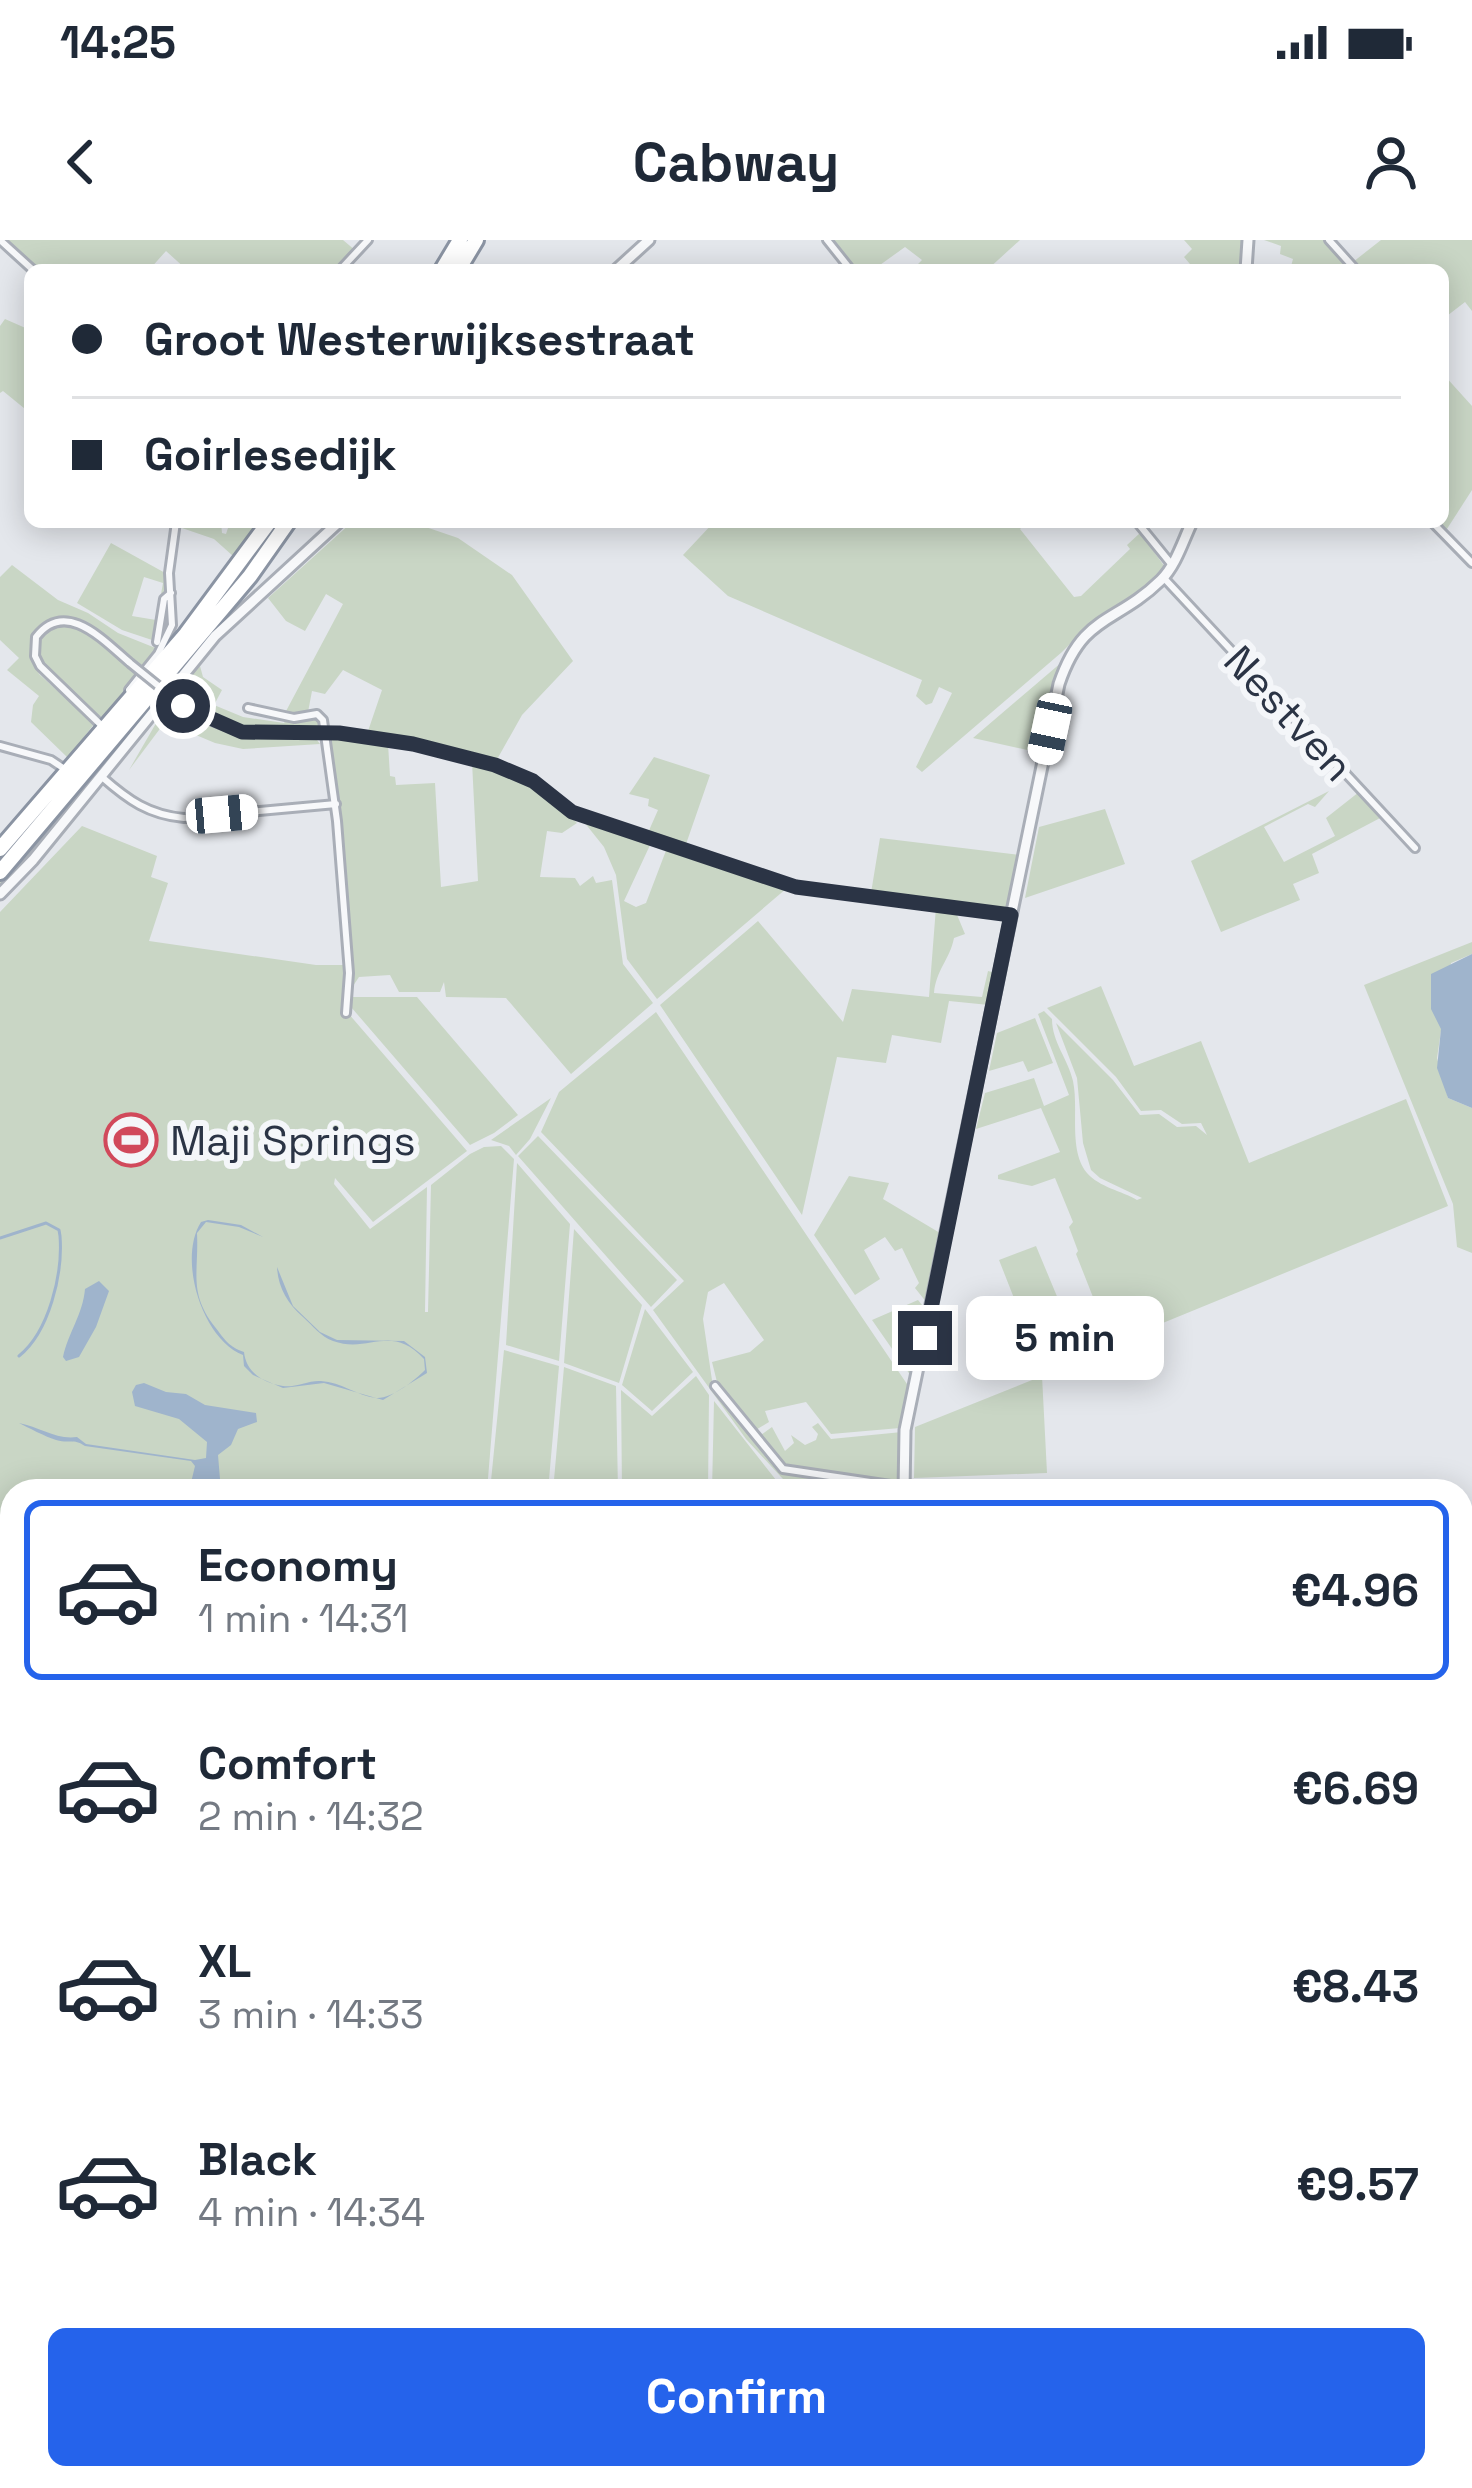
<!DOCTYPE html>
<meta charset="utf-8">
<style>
:root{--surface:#fff;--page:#f6f6f7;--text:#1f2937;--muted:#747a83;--line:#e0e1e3;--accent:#2563eb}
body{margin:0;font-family:"Space Grotesk",sans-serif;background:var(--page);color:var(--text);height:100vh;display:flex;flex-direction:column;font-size:45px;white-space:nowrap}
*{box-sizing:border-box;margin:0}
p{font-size:39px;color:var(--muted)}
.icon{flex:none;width:66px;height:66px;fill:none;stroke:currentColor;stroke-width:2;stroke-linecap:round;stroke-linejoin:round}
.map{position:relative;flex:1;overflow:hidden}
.drawer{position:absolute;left:0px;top:1239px;width:1473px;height:1011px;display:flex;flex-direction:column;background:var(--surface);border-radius:36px 36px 0 0;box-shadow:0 6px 30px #0003}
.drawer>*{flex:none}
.top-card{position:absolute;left:24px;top:24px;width:1425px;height:264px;border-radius:18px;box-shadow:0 6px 30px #0003;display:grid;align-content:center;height:264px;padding:0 48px;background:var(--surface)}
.end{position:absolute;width:54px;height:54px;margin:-27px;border:15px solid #2b3445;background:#fff;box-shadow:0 0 0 6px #fff}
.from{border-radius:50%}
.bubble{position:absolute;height:84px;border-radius:18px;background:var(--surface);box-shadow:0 6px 30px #0003;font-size:39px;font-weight:800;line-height:84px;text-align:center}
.car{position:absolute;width:36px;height:72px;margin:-36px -18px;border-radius:15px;box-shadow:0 0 9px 3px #0007;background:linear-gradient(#fff 24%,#345 0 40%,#fff 0 76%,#345 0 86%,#fff 0)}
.top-card b{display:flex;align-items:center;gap:42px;height:114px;font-size:45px}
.top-card b+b{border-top:3px solid var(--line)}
.top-card i{width:30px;height:30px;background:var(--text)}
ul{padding:21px 0 0;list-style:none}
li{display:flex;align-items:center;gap:36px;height:180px;margin:0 24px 18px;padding:0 24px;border:6px solid transparent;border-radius:18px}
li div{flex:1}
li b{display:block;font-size:45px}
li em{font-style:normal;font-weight:800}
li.selected{border-color:var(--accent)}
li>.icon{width:108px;height:108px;stroke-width:1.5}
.button{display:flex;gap:24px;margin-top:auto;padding:24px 48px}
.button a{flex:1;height:138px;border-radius:18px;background:var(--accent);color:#fff;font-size:48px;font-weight:800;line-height:138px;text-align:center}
.status{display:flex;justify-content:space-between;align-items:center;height:84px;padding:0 60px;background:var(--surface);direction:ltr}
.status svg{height:33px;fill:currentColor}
header{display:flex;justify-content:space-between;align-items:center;height:156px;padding:0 48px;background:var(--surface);font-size:54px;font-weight:800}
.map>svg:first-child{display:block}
</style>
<div class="status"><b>14:25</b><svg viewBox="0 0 49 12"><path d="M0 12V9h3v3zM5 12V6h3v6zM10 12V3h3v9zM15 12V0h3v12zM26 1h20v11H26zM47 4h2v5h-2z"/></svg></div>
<header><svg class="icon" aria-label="back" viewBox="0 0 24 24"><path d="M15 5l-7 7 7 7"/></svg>Cabway<svg class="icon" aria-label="person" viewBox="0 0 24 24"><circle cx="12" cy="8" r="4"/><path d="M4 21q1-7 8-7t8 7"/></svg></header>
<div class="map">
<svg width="1472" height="2248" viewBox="0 0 1472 2248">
<rect width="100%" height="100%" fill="#e4e7ec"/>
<path fill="#c9d6c5" d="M4 0H343L356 11 338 30H187L166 11 149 30H38Z
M833 0H1020L987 30H912L922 20 905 7 873 30H857Z
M1184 0H1242L1240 30H1195L1184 17 1192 9Z
M1264 0H1326L1352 30H1290L1293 19 1280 14 1281 6Z
M1381 0H1472V71L1465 62 1443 79V30H1360L1353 22Z
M5 79 30 90V173L3 151 0 153V86Z
M1444 135 1472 166V250L1445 292 1435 282H1443Z
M180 282H221L222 293 226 294 230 282H265L169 404 233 316 214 299 179 287Z
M352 282H411L458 298 512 335 573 421 522 475 495 523 428 504 367 494 382 450 343 430 325 454 312 451 308 472 285 473 343 364 326 354 305 391 286 381 268 358Z
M714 282H971L970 288 980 282H1027L1020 289 1074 357 1081 356 1130 309 1127 305 1140 293 1165 327 1152 342 1094 380 1062 412 922 532 916 527 952 453 939 447 932 463 926 465 916 456 922 440 728 356 683 315Z
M111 303 167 334 168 352 161 354 163 343 144 337 132 376 156 380 152 400 122 390 77 363Z
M12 325 58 360 88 373 118 393 158 409 143 429C113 405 79 363 39 387L30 410 39 434 94 484 68 518 31 482 33 465 39 456 7 430 19 418 0 400V337Z
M65 383 92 396 139 434 102 477C76 462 28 429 41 396Z
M1062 422 1041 513 973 498Z
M200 426 203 437 222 450 214 465 243 477 284 483 286 479 317 477 321 487 317 491C257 491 225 490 174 454Z
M170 459C220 495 254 499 314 496L320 504 243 509 215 503 165 482 129 530Z
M153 464 83 557 0 652V642Z
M335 498 388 504 390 536 395 537 396 545 435 543 441 647 478 641 472 522C515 534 546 550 577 583L562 593 547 591 540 637 575 638 580 646 593 636 596 643 612 640 623 724 653 763 571 834 506 758 446 757 444 742 440 752H399L390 735 359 737 353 746 341 593 328 500Z
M654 517 710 535 685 607 647 595 658 570 648 566 649 559 629 554Z
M1329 551 1315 567 1308 564 1264 587 1284 622 1335 596 1326 578 1359 552 1382 577 1312 614 1319 633 1293 644 1300 660 1221 692 1191 621Z
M1105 569 1125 624 1025 658 1039 587Z
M584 582 651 603 624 661 636 667 646 663 667 608 787 648 657 759 627 719 616 635 604 607Z
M82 586 157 616 151 637 168 643 149 701 316 725H347L348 773 467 911 373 982 335 938 334 944 370 989 427 947 425 1072H428L431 945 470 914 484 907 501 906 514 919 487 1251H12V1778L0 1773V672Z
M880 598 1020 615 1009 670 871 653Z
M936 667 955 670 965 694 954 698C950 719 936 730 934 753L982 757 988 731 996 733 989 765 949 761 941 803 892 795 886 823 837 817 802 975 660 765 758 681 843 782 852 749 929 757Z
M1472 702V714L1451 723 1437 818 1448 858 1472 868V1013L1457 1007 1453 964 1364 745Z
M1101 746 1134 826 1201 801 1249 923 1406 859 1448 966 1092 1112 1086 1099 1106 1090 1076 1014 1078 1011 1069 987 1073 982 1055 938 1032 946 998 939V935L1060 912 1041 868 976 889 985 853 1034 838 1044 866 1069 855 1038 774 1044 771 1052 779C1052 802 1068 819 1073 841 1079 869 1068 910 1087 933 1099 947 1122 951 1137 960L1142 958 1100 938 1091 930 1083 903 1077 838 1056 783 1113 840 1140 875 1159 874 1177 887 1196 886 1207 895 1201 883 1182 884 1161 870 1141 871 1116 837 1047 768Z
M353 757H417L518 875 494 893 470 905 351 767Z
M656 772 909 1147 900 1188 831 1194 806 1162 765 1171 769 1182 754 1191 718 1146 712 1122 750 1112 764 1100 724 1043 708 1052 703 1079 713 1147 783 1234 833 1238V1249L841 1251H794L746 1199 653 1070 684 1041 541 892 559 852Z
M1035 778 1053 823 1028 832 1023 821 989 831 997 793Z
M551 858 530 899 516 915 509 906 491 900Z
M538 896 677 1040 651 1067 518 916Z
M517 923 570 984 559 1121 506 1105Z
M849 936 889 943 883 959 940 993 927 1063 915 1048 919 1043 902 1008 895 1011 885 997 864 1010 880 1039 855 1055 814 995Z
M574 989 642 1065 619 1143 564 1123Z
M1036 1006 1081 1114 1042 1129 999 1020Z
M918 1060 927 1071 913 1139 872 1080Z
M645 1069 693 1132 652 1171 622 1145Z
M504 1110 559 1126 548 1251H490Z
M564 1127 616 1146 618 1251H553Z
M696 1136 709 1155 708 1251H622L621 1150 652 1176Z
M1042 1136 1047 1233 914 1238 915 1187Z
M714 1161 776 1240 770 1251H712Z
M818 1183 831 1199 902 1192 901 1242C871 1248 822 1231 788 1230L758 1197 772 1187 785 1211 794 1203 791 1195 805 1205 816 1200 818 1194 812 1187Z
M1461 1482 1472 1485V1568L1461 1566Z
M1461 1573 1472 1575V1672L1461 1670Z
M1461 1675 1472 1678 1469 1827 1461 1824Z
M1461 1831 1472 1834V1939L1461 1935Z
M12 2057V2162L0 2158V2090Z
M1461 2213 1472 2218V2248H1171L1173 2238H1461Z
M194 2238H299L294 2248H207Z
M713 2238H822L816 2248H708Z
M1072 2238H1169L1166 2248H1074Z"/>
<path fill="#9fb4cc" d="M1472 714V868L1448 858 1437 828 1441 789 1431 769V734Z
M208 980 241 985 263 997 239 987 206 982 197 993C199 1033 188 1052 215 1087 225 1100 229 1107 244 1112 246 1132 263 1143 283 1146 295 1148 309 1140 321 1141 341 1142 358 1156 376 1158 392 1159 415 1140 425 1130L424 1119C391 1083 369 1114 333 1101 320 1096 313 1086 303 1077 287 1063 278 1047 277 1027L293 1066 320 1092 337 1100 404 1101 425 1117 427 1133 383 1160 324 1143 283 1148 253 1135 244 1126 243 1115C203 1100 177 1020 201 982Z
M99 1041 109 1051 96 1087 79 1117 66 1121 63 1117C68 1093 83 1074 85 1049Z
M144 1143 166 1152 186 1154 205 1165 256 1173 257 1182 238 1189 231 1205 218 1215 220 1239 213 1251H189L195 1226 191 1221 85 1206C73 1198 69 1204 56 1200 46 1197 27 1187 19 1183 40 1187 56 1200 77 1197L86 1204 195 1220 206 1218 207 1202 179 1179 135 1166 132 1152 136 1145Z"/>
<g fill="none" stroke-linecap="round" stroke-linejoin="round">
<path stroke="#9fb4cc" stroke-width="3" d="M0 998 46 983 59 990 60 996C63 1034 49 1092 19 1116"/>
<path stroke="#34527a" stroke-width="3" stroke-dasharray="15 12" stroke-linecap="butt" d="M0 1655 12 1661"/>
<g stroke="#a9aeb7" stroke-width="12">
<path id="minor" d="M0 0 33 30
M827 0 851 30
M1329 0 1356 30
M340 30 368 0
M1137 282 1172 325
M1432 282 1472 323
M1163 337 1415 608
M157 402 164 359 171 353
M129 450 158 414 172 385 169 333 176 282
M172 457 204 478 241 492 339 493 413 504 495 525 533 541 572 572 796 647 1011 675
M248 468 294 478 317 474 323 480 337 581 349 733 346 773
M100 484 40 426 35 416 36 397C66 358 104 401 130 423
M0 506 51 520 63 528
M102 537C128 560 149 575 184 578L336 564
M715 1146 783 1229 904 1247"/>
</g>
<g stroke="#a9aeb7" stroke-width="15">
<path id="tertiary" d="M616 30 649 0
M1246 30 1248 0
M0 654 33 620 215 396 339 282
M904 1251 905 1190 1059 444C1083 373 1115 385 1161 340 1176 325 1183 301 1192 282
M936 2248 940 2238"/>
</g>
<g stroke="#8b94a3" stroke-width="20">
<path id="trunk" d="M442 30 460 0
M458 30 476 0
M0 609 186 394 269 282
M0 632 250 336 288 282"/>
</g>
<use href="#minor" stroke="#f7f8fa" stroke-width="6"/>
<use href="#tertiary" stroke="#f7f8fa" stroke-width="9"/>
<use href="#trunk" stroke="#fff" stroke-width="14"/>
<g stroke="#a9aeb7" stroke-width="12" stroke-linecap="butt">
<path id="minor-bridge" d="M130 423 172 457"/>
</g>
<use href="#minor-bridge" stroke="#f7f8fa" stroke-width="6"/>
</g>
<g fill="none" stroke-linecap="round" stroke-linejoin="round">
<path stroke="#2b3445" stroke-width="15" d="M183 466 242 492 339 493 413 504 495 525 533 541 572 572 796 647 1011 675 925 1098"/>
</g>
<defs>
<g id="stadium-ring" transform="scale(2.7)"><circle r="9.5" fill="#f4f6f9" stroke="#d1495b" stroke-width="1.5"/><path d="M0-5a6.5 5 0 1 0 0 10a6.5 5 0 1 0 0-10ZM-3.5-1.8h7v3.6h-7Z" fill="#d1495b"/></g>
</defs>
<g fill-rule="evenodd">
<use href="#stadium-ring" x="131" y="900"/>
</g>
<g text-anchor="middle" stroke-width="12" stroke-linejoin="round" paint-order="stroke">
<g font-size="42" fill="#2b3445" stroke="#f4f6f9">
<text transform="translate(1289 473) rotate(47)" y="15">Nestven</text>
</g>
<g font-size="42" fill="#2b3445" stroke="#f4f6f9" text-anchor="start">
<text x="170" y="915">Maji Springs</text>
</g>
</g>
</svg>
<i class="end from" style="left:183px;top:466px"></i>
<i class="end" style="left:925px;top:1098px"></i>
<div class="bubble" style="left:966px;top:1056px;width:198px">5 min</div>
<i class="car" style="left:1050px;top:489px;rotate:192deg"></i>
<i class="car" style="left:222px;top:574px;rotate:85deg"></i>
<div class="top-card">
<b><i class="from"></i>Groot Westerwijksestraat</b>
<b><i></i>Goirlesedijk</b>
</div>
<section class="drawer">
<ul>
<li class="selected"><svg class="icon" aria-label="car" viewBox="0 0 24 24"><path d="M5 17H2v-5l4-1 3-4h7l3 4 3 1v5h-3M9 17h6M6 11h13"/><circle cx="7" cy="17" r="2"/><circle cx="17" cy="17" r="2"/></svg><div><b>Economy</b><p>1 min · 14:31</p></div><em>€4.96</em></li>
<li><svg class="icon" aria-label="car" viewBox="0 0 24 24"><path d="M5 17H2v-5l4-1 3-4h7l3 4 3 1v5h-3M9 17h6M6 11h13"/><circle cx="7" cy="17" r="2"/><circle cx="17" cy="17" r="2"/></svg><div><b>Comfort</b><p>2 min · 14:32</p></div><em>€6.69</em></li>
<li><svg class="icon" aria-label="car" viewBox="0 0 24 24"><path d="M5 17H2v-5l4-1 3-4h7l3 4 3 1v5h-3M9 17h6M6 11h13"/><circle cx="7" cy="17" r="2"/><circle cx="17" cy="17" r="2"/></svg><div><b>XL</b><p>3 min · 14:33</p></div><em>€8.43</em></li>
<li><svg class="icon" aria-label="car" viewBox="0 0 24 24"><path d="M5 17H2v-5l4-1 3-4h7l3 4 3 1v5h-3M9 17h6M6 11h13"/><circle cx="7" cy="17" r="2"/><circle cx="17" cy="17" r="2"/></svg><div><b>Black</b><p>4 min · 14:34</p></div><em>€9.57</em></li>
</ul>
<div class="button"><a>Confirm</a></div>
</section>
</div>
